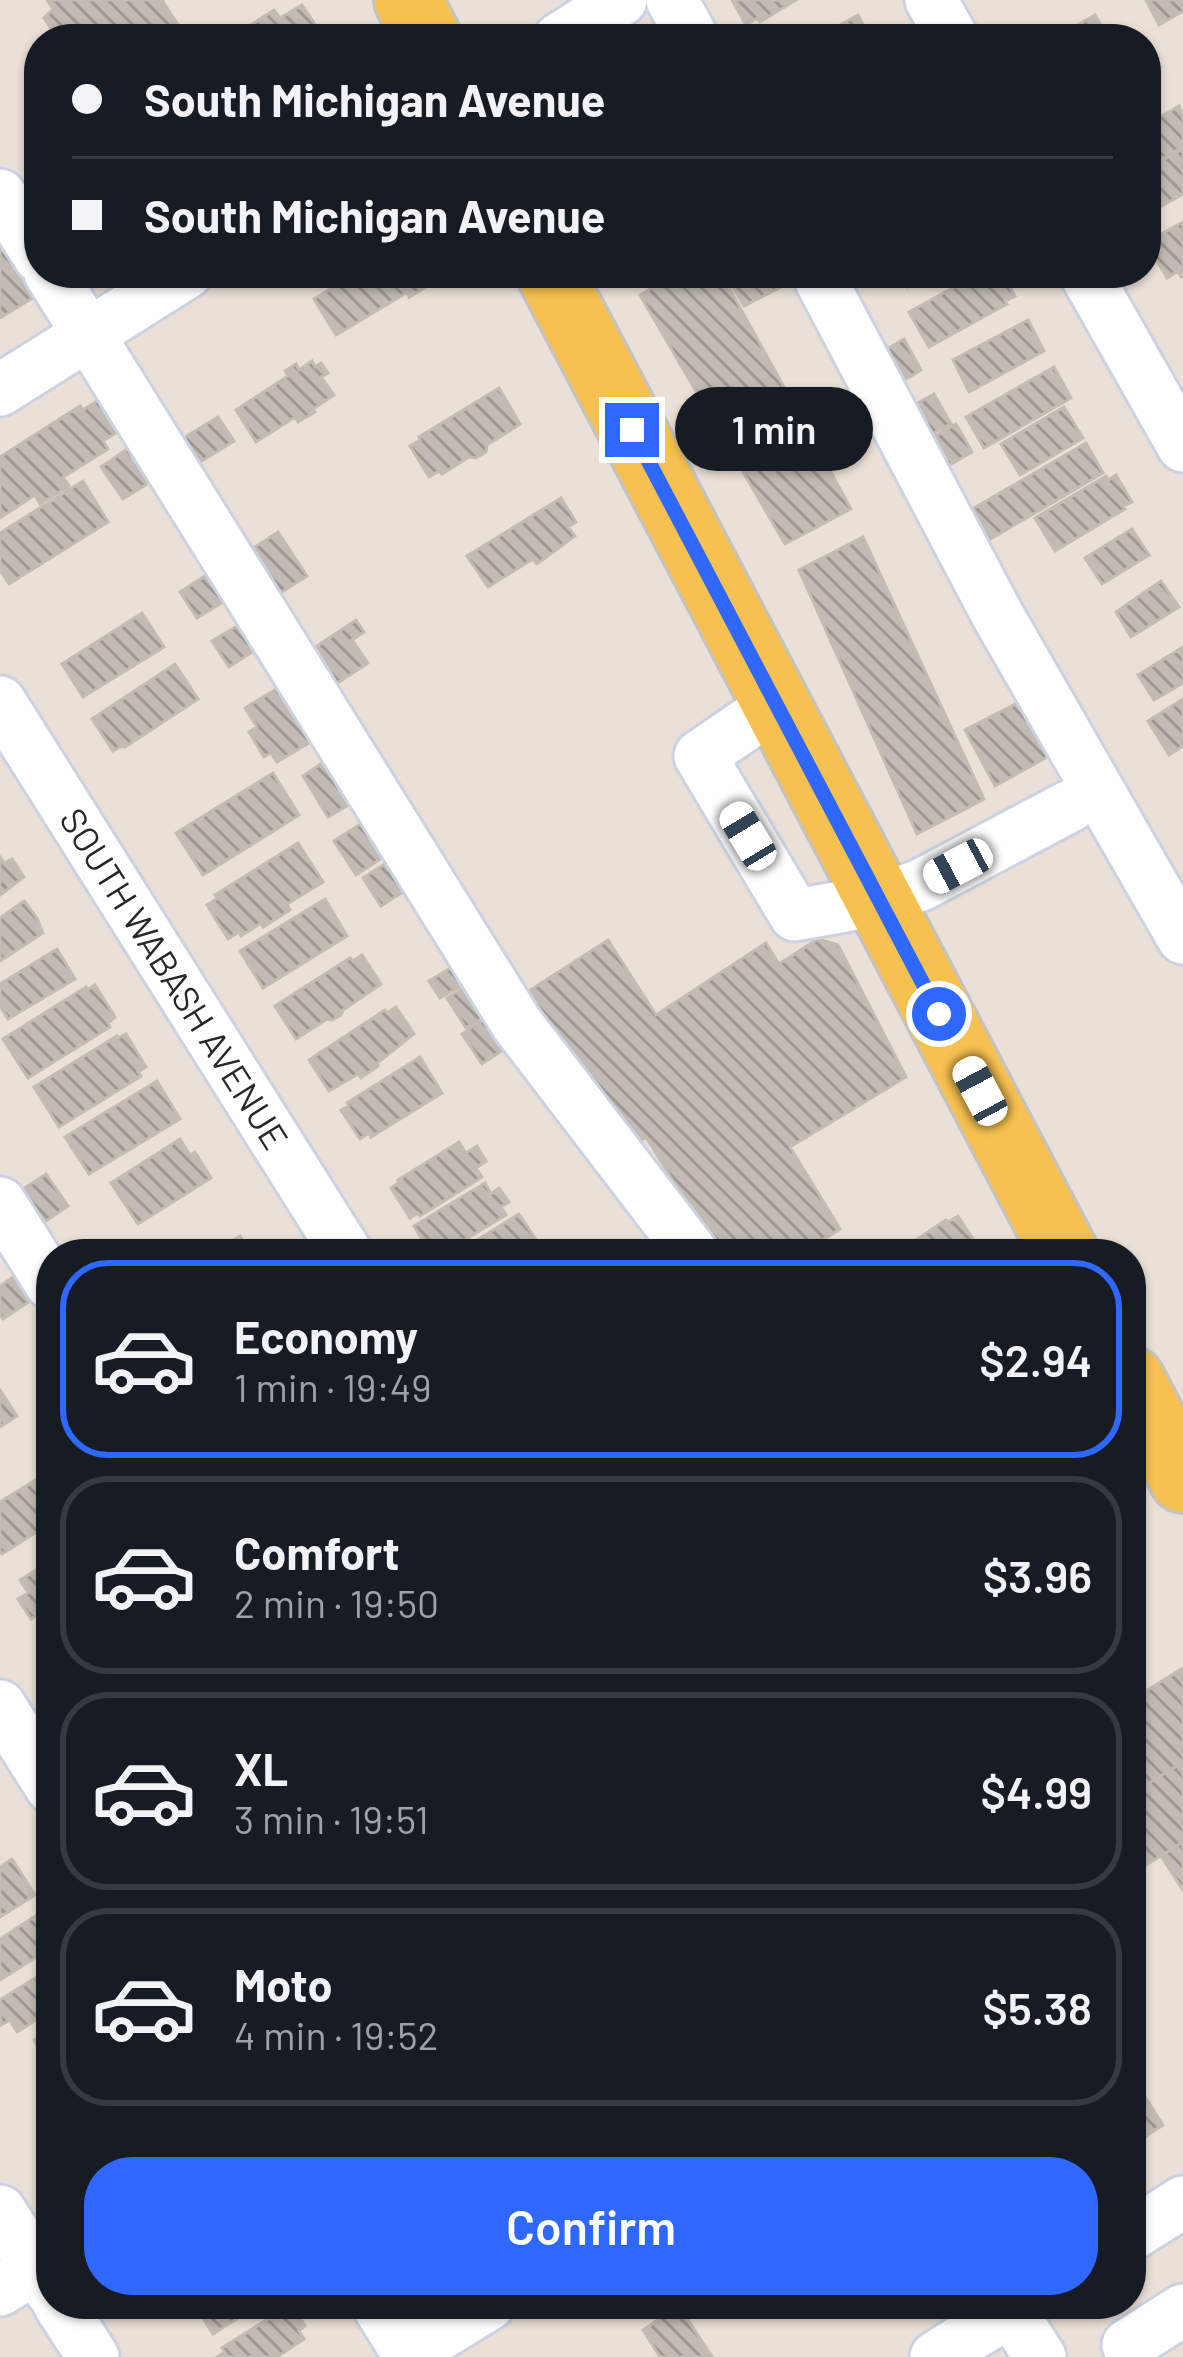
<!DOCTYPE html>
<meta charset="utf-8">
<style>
:root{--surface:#171b24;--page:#242831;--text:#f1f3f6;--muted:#9ea1a6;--line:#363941;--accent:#2f68ff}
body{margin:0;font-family:Barlow,sans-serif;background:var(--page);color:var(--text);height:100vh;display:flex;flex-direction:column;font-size:45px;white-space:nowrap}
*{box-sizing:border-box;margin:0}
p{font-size:39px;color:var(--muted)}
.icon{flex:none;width:66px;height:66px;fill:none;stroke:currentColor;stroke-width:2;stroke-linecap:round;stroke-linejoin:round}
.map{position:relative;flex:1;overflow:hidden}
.panel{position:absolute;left:36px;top:1239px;width:1110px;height:1080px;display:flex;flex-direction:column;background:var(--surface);border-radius:48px;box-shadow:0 3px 9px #0004}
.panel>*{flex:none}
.hud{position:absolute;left:24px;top:24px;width:1137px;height:264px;border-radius:48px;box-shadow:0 3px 9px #0004;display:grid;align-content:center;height:264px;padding:0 48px;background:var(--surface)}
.end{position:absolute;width:54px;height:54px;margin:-27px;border:15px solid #2f68ff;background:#fff;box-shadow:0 0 0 6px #fff}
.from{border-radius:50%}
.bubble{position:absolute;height:84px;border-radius:42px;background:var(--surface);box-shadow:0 3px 9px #0004;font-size:39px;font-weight:600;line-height:84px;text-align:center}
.car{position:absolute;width:36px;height:72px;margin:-36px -18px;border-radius:15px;box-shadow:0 0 9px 3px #0007;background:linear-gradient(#fff 24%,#345 0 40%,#fff 0 76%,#345 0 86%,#fff 0)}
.hud b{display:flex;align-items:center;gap:42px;height:114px;font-size:45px}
.hud b+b{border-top:3px solid var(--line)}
.hud i{width:30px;height:30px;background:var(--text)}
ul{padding:21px 0 0;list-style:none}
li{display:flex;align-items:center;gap:36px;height:198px;margin:0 24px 18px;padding:0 24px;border:6px solid var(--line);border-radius:48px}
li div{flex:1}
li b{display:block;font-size:45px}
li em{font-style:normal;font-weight:600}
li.active{border-color:var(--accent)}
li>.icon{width:108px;height:108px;stroke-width:1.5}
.action{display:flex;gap:24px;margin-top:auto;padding:24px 48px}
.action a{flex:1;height:138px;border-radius:48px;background:var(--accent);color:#fff;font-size:48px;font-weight:600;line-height:138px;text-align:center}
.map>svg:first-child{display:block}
</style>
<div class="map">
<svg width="1183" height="2357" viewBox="0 0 1183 2357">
<defs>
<pattern id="building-back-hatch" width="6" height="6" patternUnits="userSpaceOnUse" patternTransform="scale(3)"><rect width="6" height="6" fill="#c2bab4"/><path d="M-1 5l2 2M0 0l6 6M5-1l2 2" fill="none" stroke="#9e9792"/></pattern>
</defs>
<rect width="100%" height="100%" fill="#eae0d7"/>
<path fill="url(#building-back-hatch)" stroke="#c5bcb1" stroke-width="3" d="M47 0H162L187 39H58L44 18 53 9Z
M732 0H796L760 22 758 18 746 25Z
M1146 0H1183V11L1159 25Z
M302 5 325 39H229L274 10 280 18Z
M858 15 871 39H815Z
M1095 15 1109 39H1053Z
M1179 106 1183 114V147L1146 168V125Z
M1183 149V194L1146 215V169Z
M39 169 38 222 19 191 31 182 28 176Z
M1183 222V276L1181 277 1178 271 1167 278 1148 245 1159 239 1158 236Z
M8 243 39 294 0 318V248Z
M357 273H449L409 297 408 292 336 335 314 299Z
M679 273H721L851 509 785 544 640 295Z
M725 273H803L804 275 744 306Z
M898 273H931L907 287Z
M980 273H1002L1015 296 1005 301 1007 304 929 347 909 312Z
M1028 320 1044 351 969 392 953 360Z
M904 339 921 370 891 388 873 357Z
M312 361 315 367 321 363 328 373 321 377 334 395 313 409 315 412 298 422 295 417 256 442 236 410 288 376 285 371 296 364 299 370Z
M1054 367 1071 398 984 448 966 417Z
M499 388 520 424 487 445 486 452 476 458 469 457 442 474 439 471 429 477 410 446 420 440 419 437Z
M934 394 951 424 920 440 905 410Z
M105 396 125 427 103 441 108 449 63 477 69 486 40 504 35 495 0 518V457L80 406 83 410Z
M1064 407 1083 438 1020 475 1001 444Z
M218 417 234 441 192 467 177 442Z
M956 424 972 452 941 470 925 442Z
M1086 443 1103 473 982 544 964 514Z
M133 445 155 479 123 499 101 467Z
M1116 475 1132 502 1123 506 1125 509 1055 551 1035 518 1106 476 1108 480Z
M83 481 108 522 9 584 0 570V533Z
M561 498 576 522 568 527 575 536 537 564 533 559 488 587 467 556Z
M1132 529 1149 555 1102 584 1085 558Z
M278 532 307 576 277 595 249 551Z
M863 537 984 799 917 834 799 570Z
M210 573 226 600 197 618 180 592Z
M1161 581 1179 607 1131 637 1116 612Z
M142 613 164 647 83 697 62 664Z
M356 620 364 632 352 640 368 663 331 687 308 652Z
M244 622 260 647 229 667 212 641Z
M1183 647V683L1154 700 1138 675Z
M175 664 198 699 125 747 124 745 113 751 92 719Z
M286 683 319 737 277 762 271 753 264 757 249 732 257 727 245 708Z
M1031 696 1058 751 995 786 965 730Z
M1183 699V746L1169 755 1148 721Z
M330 758 357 800 328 817 303 776Z
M273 773 299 815 203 875 176 833Z
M370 818 391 852 356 875 334 841Z
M298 843 323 882 287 904 290 910 263 927 261 923 241 936 239 932 228 939 207 905 218 898 215 895Z
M0 857 4 863 12 859 24 877 0 895Z
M391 860 409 888 381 906 363 878Z
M325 899 347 936 263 988 240 951Z
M24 901 37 918 43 933 0 961V918Z
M818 939 838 945 906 1077 790 1147 840 1229 800 1254H718L646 1137 633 1146 526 993 608 940 656 1015 766 943 779 964Z
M57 949 75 979 8 1019 0 1006V984Z
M362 955 381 984 343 1010 341 1015 332 1020 327 1019 296 1039 275 1006 350 958 353 961Z
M461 962 472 979 440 998 429 981Z
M476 980 495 1010 466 1028 447 998Z
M95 985 115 1017 108 1023 110 1027 28 1078 3 1039 86 987 87 990Z
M396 1007 414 1034 377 1063 378 1066 361 1078 358 1074 329 1091 309 1060 385 1010 387 1013Z
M492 1014 513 1043 482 1064 462 1034Z
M126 1034 146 1067 138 1072 141 1076 59 1127 34 1087 117 1036 118 1038Z
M420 1057 442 1093 371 1137 369 1133 360 1139 341 1110 349 1106 347 1103Z
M157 1081 180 1119 89 1174 65 1137Z
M180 1139 190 1155 195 1152 211 1178 138 1224 111 1183Z
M459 1142 466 1153 477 1146 486 1161 476 1168 482 1177 420 1216 418 1213 410 1218 391 1188 400 1182 398 1180Z
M46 1174 68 1206 37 1227 14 1195Z
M485 1183 491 1194 499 1188 509 1202 501 1207 506 1215 441 1254H431L414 1226Z
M519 1214 541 1247 530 1254H455Z
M958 1216 977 1245 966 1252 967 1254H895L946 1220 948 1222Z
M240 1236 251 1254H210Z
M19 1273 36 1297 3 1319 0 1315V1286Z
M0 1390 17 1416 0 1427Z
M50 1471 51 1523 2 1554 0 1551V1502Z
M51 1561V1607L31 1619 18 1599 28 1593 20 1580Z
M1183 1668V1762L1131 1794V1700Z
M1183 1762V1842L1135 1872 1131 1866V1794Z
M1183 1842V1890L1161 1856Z
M12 1859 35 1895 0 1917V1867Z
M40 1913 51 1930V1948L0 1980V1939Z
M51 1968V2016L40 2023 38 2019 17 2032 10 2020 1 2025 0 2000Z
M51 2029V2063L48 2065 34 2040Z
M1131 2075 1163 2125 1131 2146Z
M194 2304H260L213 2334Z
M679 2306 712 2357H660L643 2330Z
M284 2309 289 2317 297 2312 305 2326 299 2331 304 2339 277 2357H217L225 2352 222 2348Z"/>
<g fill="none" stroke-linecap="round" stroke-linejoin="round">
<g stroke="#ccd2e1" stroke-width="57">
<g id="minor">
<path d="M672 0 693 39"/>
<path d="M931 0 953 39"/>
<path d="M559 39 621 0"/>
<path d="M0 195 39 256"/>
<path d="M50 273 517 1024 693 1254"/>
<path d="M817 273 997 614 1183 938"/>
<path d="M1085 273 1183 446"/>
<path d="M0 390 186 273"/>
<path id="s1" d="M0 702 347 1254"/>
<path d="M776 704 700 756 795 915 879 900 921 885 1070 806"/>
<path d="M0 1203 51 1284"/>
<path d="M0 1706 51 1787"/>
<path d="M0 2211 51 2291"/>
<path d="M1131 2235 1183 2202"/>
<path d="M0 2290 51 2258"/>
<path d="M59 2304 93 2357"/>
<path d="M377 2304 410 2357"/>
<path d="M1006 2304 1040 2357"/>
<path d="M1128 2345 1183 2310"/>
<path d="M408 2354 489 2304"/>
<path d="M936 2357 1021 2304"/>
</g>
</g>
<g stroke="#c3c3c3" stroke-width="72">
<path id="major" d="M408 0 428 39
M550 273 1065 1254
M1131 1380 1183 1479"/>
</g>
<use href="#minor" stroke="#fff" stroke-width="51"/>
<use href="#major" stroke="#f6c150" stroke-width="66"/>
</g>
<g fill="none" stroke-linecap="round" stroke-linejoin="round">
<path stroke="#2f68ff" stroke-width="15" d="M632 430 939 1014"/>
</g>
<g text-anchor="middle" stroke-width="9" stroke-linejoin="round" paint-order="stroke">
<g font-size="36" fill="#272727" stroke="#fff">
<text dy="13" stroke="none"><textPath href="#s1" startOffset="327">SOUTH WABASH AVENUE</textPath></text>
</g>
</g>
</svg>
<i class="end from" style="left:939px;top:1014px"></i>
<i class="end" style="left:632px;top:430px"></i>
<div class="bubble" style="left:675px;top:387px;width:198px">1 min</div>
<i class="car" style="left:748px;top:836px;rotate:329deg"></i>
<i class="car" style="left:958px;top:866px;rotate:242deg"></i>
<i class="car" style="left:980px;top:1091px;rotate:332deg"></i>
<div class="hud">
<b><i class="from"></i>South Michigan Avenue</b>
<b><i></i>South Michigan Avenue</b>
</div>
<section class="panel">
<ul>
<li class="active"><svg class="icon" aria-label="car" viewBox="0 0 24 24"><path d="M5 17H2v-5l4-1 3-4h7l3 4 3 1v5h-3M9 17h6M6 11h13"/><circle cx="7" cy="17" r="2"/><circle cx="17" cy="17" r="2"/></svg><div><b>Economy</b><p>1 min · 19:49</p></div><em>$2.94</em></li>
<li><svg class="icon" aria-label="car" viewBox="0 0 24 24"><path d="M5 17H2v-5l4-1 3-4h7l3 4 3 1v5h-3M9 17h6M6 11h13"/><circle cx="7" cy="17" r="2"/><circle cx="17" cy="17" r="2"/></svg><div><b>Comfort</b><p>2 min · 19:50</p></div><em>$3.96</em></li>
<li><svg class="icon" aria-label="car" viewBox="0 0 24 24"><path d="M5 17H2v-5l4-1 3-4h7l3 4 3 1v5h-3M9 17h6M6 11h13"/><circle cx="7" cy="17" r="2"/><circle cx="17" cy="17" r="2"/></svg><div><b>XL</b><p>3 min · 19:51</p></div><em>$4.99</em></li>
<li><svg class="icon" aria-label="car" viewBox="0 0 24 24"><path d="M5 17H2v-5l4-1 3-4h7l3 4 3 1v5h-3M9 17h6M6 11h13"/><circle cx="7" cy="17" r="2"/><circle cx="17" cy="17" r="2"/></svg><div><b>Moto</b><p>4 min · 19:52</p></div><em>$5.38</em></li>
</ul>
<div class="action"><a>Confirm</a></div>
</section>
</div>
